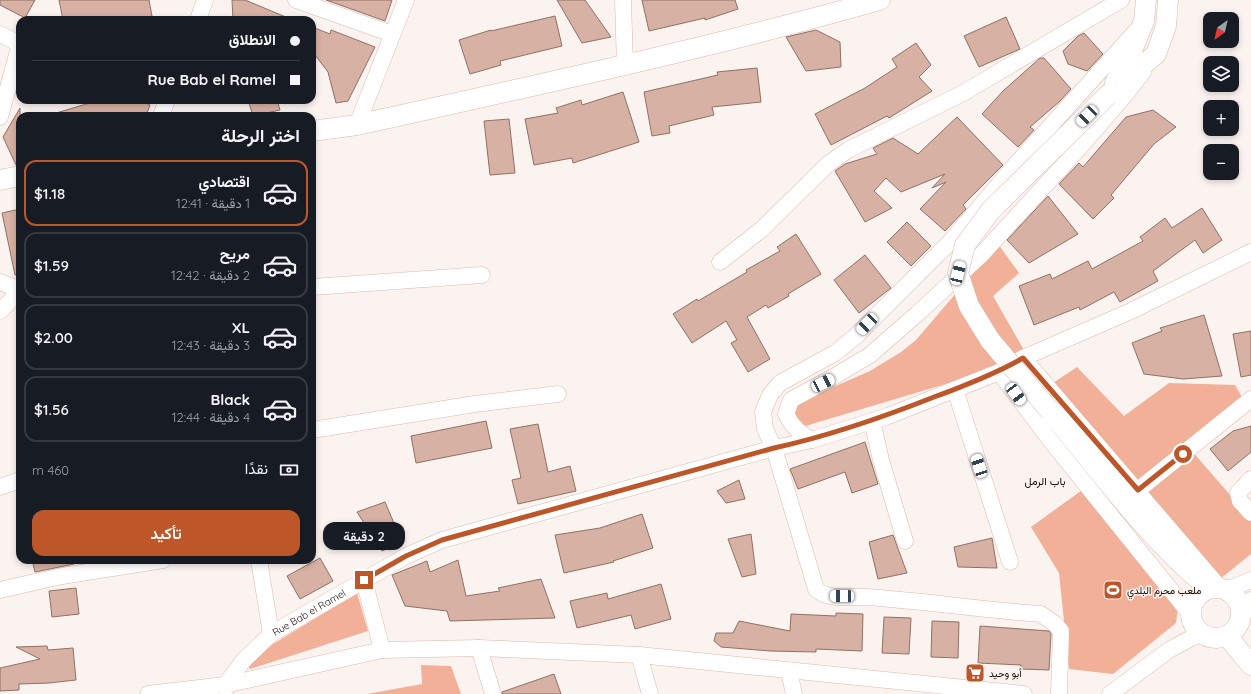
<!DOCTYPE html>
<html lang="ar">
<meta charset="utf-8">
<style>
:root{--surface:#171b24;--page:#242831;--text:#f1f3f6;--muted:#9ea1a6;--line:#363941;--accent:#bd572a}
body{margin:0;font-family:Quicksand,Vazirmatn,sans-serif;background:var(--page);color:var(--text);direction:rtl;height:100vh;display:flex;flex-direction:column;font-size:15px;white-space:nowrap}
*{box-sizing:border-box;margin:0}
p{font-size:13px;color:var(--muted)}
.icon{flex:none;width:22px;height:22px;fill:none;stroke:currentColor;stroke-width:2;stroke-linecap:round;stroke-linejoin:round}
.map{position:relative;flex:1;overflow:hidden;direction:ltr}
.details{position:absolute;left:16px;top:112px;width:300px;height:452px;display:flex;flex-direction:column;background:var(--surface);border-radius:12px;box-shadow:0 2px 6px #0003;direction:rtl}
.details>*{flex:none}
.top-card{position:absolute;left:16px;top:16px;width:300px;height:88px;border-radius:12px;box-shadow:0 2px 6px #0003;direction:rtl;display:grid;align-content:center;height:88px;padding:0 16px;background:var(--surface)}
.needle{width:26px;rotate:214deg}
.tools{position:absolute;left:1203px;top:12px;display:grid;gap:8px}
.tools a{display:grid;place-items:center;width:36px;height:36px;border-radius:8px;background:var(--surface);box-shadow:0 2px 6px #0003;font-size:20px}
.end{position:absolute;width:18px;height:18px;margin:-9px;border:5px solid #bd572a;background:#fff;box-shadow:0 0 0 2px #fff}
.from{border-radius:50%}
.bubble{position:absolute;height:28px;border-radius:12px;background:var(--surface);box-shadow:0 2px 6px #0003;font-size:13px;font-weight:600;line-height:28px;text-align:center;direction:rtl}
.car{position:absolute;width:12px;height:24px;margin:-12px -6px;border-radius:5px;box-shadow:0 0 3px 1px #0007;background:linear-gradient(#fff 24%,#345 0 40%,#fff 0 76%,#345 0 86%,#fff 0)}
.top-card b{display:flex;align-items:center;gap:14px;height:38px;font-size:15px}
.top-card b+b{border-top:1px solid var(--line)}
.top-card i{width:10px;height:10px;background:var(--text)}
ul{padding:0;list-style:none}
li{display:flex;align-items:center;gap:12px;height:66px;margin:0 8px 6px;padding:0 8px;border:2px solid var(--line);border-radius:12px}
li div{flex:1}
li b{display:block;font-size:15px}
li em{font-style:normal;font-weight:600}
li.current{border-color:var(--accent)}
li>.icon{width:36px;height:36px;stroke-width:1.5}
h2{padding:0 16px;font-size:18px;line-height:48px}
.pay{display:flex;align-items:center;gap:10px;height:44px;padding:0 16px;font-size:15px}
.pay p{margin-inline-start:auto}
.cta{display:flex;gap:8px;margin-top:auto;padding:8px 16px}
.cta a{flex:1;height:46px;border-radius:12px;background:var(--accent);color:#fff;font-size:16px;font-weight:600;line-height:46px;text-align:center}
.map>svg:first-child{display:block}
</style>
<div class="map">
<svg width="1251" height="694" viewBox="0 0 1251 694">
<rect width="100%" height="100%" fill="#fbf3f0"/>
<path fill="#f1b097" d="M998 244 1019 273 993 296 1029 359 802 427 794 419V404L870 371 901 352 916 340Z
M1077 367 1124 416 1169 383 1235 385 1247 406 1191 450 1251 519V554L1220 579 1053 383Z
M1085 488 1178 607 1176 623 1113 674 1069 669 1059 573 1031 527Z
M357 593 368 631 250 669 245 661Z
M421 665 451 666 461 694H367L422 684Z"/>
<path fill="#d7b1a3" stroke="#927063" d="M0 0H35L25 18 0 5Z
M59 0H149L152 16 132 20H63Z
M232 0H245L293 20H233Z
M326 0H392L385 21Z
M557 0H585L611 37 582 43Z
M642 0H735L738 9 705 20V18L649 31Z
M555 16 562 46 500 61 501 65 470 74 459 40 491 30V31Z
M1006 17 1020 49 979 67 964 36Z
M312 27 330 34 331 30 375 47 348 101 336 103 328 72 312 51Z
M816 30 840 42 841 67 806 71 786 37Z
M1084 33 1103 54 1087 71 1068 64 1063 51 1078 36Z
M916 43 931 65 919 77 932 91 889 118 887 116 831 145 815 114 865 88 897 67 892 59Z
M1040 58H1044L1071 89 1059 102 1030 127 1034 130 1018 147 982 114 1003 91Z
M757 68 761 102 712 107 714 115 669 126 670 133 652 136 644 92 718 75 717 72Z
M623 92 639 142 573 163 572 158 534 165 525 119 558 113 556 108 581 100 582 105Z
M100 100H138L150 105 146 116H56V113Z
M248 100H277L280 110 253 116Z
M20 108V165H16L3 137Z
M1153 110 1176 127 1154 144 1111 195 1114 198 1093 219 1059 184 1079 163 1083 167 1126 117Z
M957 117 1003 165 963 205 966 209 945 231 920 209 946 182 932 188 945 174 901 192 886 178 874 191 892 208 865 222 835 171 845 164 877 154 873 148 893 138 918 154Z
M509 119 515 173 490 175 484 121Z
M1048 196 1078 234 1029 263 1007 240Z
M1202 208 1222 240 1203 253 1195 240 1153 271 1158 281 1120 302 1114 292 1080 310 1079 307 1034 325 1019 286 1050 274 1052 279 1088 261 1092 269 1143 241 1140 237 1165 218 1172 228Z
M20 209V274L15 275 2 213Z
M907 222 931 246 911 266 887 242Z
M796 234 821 274 788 294 789 296 768 308 766 305 747 317 770 359 748 372 731 343 737 340 726 321 692 343 673 314 697 299 698 301 747 272 746 270 780 251 777 247Z
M865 255 891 288 859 313 834 280Z
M1204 315 1222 376 1183 379 1144 374 1132 343 1162 331 1160 328Z
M1251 331V375L1241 377 1233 334Z
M486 421 492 448 416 463 411 436Z
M538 424 548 472 570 466 576 491 518 504 512 480 521 478 510 429Z
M1251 426V452L1228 471 1210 449 1233 431Z
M865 442 878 484 852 493 845 472 798 489 790 469Z
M739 480 745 499 726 503 717 491Z
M385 502 402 542 382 551 357 512Z
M642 514 653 548 613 561 614 562 564 573 555 535 600 528Z
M751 534 756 574 742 577 728 539Z
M893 535 907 573 878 579 869 542Z
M992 538 997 568 958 567 954 547Z
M320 558 333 581 300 599 287 576Z
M32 560H74V564L35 572Z
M458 560 466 596 500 591 498 588 541 579 555 618 450 621 447 611 405 606 392 575 427 561 430 572Z
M661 584 671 619 635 629 631 615 577 628 570 601 607 593 608 599Z
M76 588 79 614 52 617 49 591Z
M836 613 863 614 862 651 816 649V652L770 651 721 647 714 641 716 633H733L739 621 790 631 791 614 836 616Z
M884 617 911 618 909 654 882 653Z
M932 621 959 622 958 658 931 657Z
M980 626 1049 631 1051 634 1049 670 1021 669V665L978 663Z
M47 646 48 650 73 648 76 680 49 683 19 684V690L0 691V668L40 659 16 647Z
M554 674 561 694H502V692Z"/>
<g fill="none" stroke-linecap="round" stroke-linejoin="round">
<g stroke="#deb8aa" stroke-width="17">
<g id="minor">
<path d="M296 0 392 34"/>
<path d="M623 0 625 66"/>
<path d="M198 20 205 0"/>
<path d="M0 34 20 44"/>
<path d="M161 116 167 100"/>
<path d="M0 117 20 44"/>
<path d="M357 125 406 0"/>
<path d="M720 262 762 229 828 164 848 150 963 93 1121 0"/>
<path d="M0 282 20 290"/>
<path d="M312 287 482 275"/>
<path d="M0 311 20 291"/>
<path d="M1023 358 1220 588"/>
<path d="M999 372 1050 440 1191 615"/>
<path d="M955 389 1010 562"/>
<path d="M872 421 881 460 905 541"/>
<path d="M312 430 475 404 558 394"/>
<path d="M812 440C800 433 792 427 786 414L791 400 835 376 870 355 917 314 982 254 1081 146 1125 95 1143 72"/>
<path d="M1251 479 1238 493 1240 501 1251 513"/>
<path d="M0 487 20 480"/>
<path d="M1138 490 1251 399"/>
<path d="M259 560 271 634"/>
<path d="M364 580 382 650"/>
<path d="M0 590 62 576 163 560"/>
<path d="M1227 590 1251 580"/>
<path d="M1241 618 1251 600"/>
<path d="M479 648 493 694"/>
<path d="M639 655 650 694"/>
<path d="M789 671 794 694"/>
<path d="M226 688 225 685 382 650 479 648 639 655 1024 694"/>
<path id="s1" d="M148 694 225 685 243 661 271 634 406 556 442 540 774 448 812 440 888 416 999 372 1023 358 1131 311 1251 252"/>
<path d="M1059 694 1061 631 1055 624 1041 614C983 610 925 601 866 597 850 596 829 601 816 589L774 448 765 429 763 412 770 395 780 383 835 353 856 336 950 242 1017 163 1137 30"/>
<path d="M1110 694 1169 650 1201 633"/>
</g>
</g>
<g stroke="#deb8aa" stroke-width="21">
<path id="tertiary" d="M1115 83 1129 58 1144 21 1146 0
M1108 95 1156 54 1166 26 1168 0
M312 131 357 125C532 86 707 49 880 0
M0 180 20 176
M1050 411C1098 469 1151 542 1209 588
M1191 613a25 25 0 1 1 50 0a25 25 0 1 1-50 0Z
M1227 636 1251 665"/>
</g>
<use href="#minor" stroke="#fff" stroke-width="16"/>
<use href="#tertiary" stroke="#fff" stroke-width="20"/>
<g stroke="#deb8aa" stroke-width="21" stroke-linecap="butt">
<path id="tertiary-bridge" d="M1050 411 990 340 969 306 958 273 965 245 991 210 1108 95"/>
</g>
<use href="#tertiary-bridge" stroke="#fff" stroke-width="20"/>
</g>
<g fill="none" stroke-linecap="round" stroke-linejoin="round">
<path stroke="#bd572a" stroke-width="5" d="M364 580 406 556 442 540 774 448C829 436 881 418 934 397 964 386 995 374 1023 358L1138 490 1183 454"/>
</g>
<defs>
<g id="stadium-square" transform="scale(1)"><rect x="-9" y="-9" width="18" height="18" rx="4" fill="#bd572a" stroke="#fbf3f0"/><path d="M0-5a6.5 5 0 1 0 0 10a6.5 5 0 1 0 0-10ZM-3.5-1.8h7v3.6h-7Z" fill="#fff"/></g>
<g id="supermarket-square" transform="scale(1)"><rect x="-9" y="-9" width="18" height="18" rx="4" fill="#bd572a" stroke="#fbf3f0"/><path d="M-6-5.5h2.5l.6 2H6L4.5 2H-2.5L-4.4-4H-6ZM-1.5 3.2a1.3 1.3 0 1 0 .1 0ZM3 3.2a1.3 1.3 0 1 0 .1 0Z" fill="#fff"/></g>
</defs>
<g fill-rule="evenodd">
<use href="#stadium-square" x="1113" y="590"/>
<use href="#supermarket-square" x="975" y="673"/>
</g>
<g text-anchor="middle" stroke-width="3" stroke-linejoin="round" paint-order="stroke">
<g font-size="10" fill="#170a06" stroke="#fbf3f0" text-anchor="start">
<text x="1127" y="594">ملعب محرم البلدي</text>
<text x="989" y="677">أبو وحيد</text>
</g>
<g font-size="10" fill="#170a06" stroke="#fbf3f0">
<text dy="4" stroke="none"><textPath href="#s1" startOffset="190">Rue Bab el Ramel</textPath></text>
</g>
<g font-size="11" fill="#170a06" stroke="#fbf3f0">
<text x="1045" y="485">باب الرمل</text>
</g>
</g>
</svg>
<div class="tools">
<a><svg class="needle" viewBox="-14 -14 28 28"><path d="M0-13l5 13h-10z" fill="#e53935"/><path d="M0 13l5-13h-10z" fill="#9ea1a6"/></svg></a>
<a><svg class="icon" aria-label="layers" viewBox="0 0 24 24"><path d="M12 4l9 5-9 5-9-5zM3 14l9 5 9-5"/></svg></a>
<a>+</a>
<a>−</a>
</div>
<i class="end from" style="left:1183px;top:454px"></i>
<i class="end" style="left:364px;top:580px"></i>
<div class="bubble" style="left:323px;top:522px;width:82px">2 دقيقة</div>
<i class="car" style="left:1087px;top:116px;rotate:225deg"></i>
<i class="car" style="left:958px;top:273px;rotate:14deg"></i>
<i class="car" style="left:867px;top:324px;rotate:224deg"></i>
<i class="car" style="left:823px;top:383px;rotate:63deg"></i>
<i class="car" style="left:1016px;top:394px;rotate:143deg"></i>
<i class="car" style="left:979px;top:466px;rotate:342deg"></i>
<i class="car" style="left:842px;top:596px;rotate:271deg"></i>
<div class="top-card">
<b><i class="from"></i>الانطلاق</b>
<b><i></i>Rue Bab el Ramel</b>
</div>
<section class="details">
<h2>اختر الرحلة</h2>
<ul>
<li class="current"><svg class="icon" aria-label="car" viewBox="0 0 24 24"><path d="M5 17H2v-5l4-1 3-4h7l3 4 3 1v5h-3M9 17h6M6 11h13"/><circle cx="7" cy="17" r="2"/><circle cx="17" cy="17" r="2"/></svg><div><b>اقتصادي</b><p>1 دقيقة · 12:41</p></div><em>$1.18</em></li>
<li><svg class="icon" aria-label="car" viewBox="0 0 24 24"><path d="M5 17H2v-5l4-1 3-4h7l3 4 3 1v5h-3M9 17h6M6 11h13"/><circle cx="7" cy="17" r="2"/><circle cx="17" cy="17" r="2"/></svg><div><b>مريح</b><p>2 دقيقة · 12:42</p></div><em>$1.59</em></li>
<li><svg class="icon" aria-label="car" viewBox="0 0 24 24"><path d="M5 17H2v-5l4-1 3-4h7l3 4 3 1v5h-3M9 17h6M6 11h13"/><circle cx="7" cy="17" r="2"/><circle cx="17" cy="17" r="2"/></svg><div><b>XL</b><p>3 دقيقة · 12:43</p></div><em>$2.00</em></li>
<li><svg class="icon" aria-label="car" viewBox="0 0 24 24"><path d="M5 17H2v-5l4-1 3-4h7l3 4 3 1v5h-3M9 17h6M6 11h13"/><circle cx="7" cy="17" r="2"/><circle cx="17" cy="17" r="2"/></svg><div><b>Black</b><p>4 دقيقة · 12:44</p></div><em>$1.56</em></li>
</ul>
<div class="pay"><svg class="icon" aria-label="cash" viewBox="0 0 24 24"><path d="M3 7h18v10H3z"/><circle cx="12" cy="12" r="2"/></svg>نقدًا<p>460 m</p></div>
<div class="cta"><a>تأكيد</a></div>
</section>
</div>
